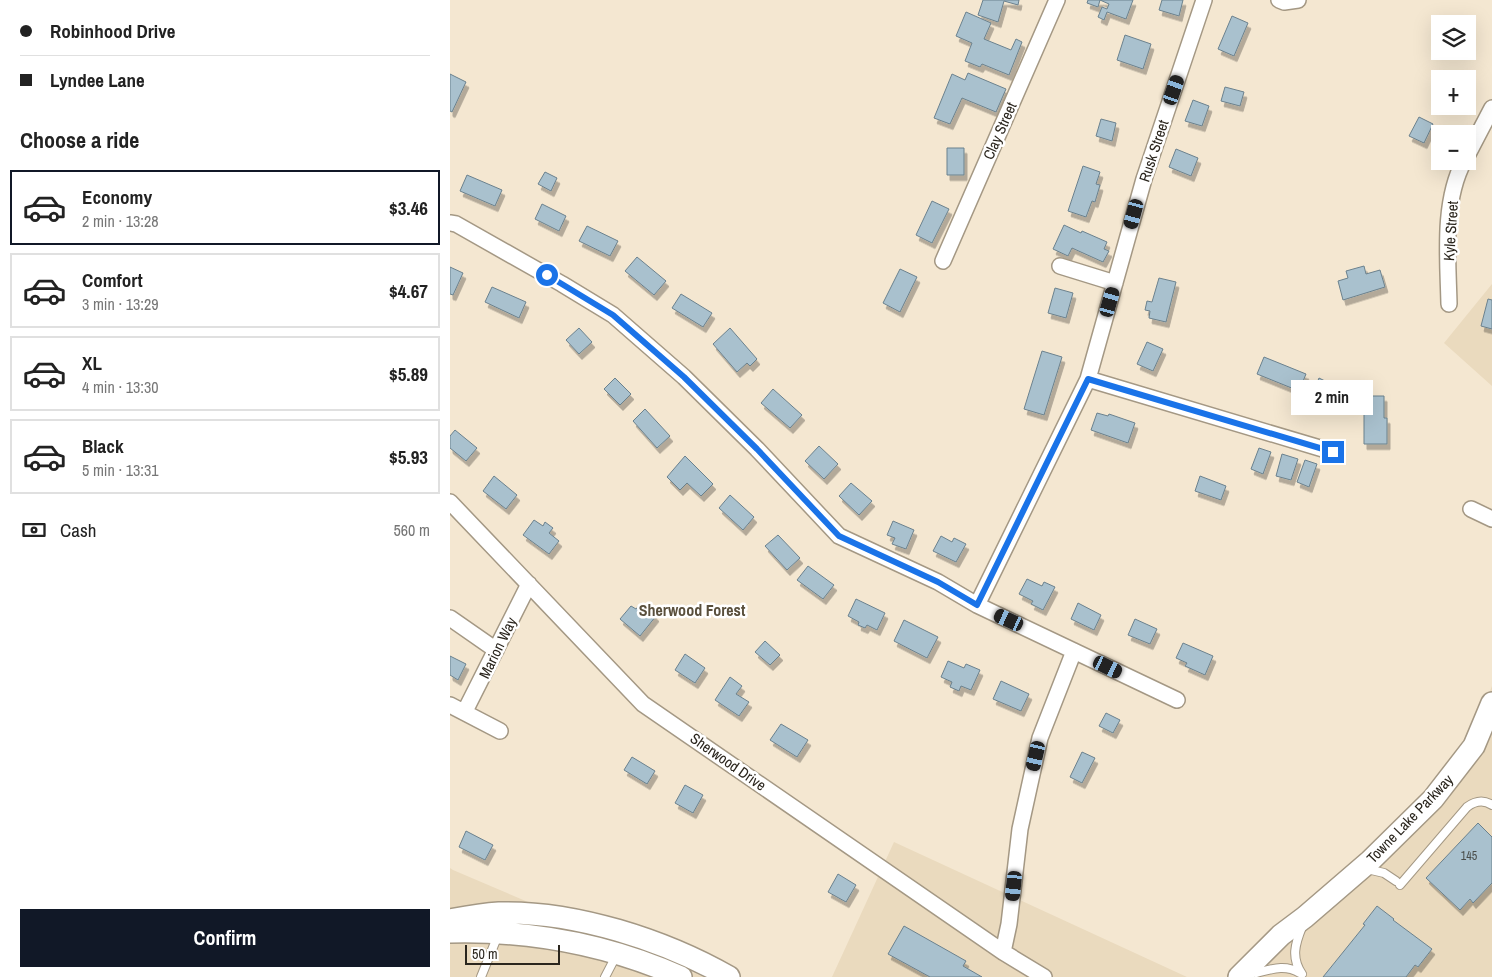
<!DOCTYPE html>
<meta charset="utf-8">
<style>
:root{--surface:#fff;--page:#f2f2f2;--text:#222;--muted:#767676;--line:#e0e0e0;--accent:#111827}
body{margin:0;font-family:"Archivo Narrow",sans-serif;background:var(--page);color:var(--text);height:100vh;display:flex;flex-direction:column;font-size:19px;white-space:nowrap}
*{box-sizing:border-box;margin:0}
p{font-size:16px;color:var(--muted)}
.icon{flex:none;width:28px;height:28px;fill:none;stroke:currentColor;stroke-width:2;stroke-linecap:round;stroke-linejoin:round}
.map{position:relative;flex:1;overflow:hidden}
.side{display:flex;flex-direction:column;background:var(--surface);width:450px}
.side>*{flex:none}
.banner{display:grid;align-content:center;height:110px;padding:0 20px;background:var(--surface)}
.buttons{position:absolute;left:981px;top:15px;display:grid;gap:10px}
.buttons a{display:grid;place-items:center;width:45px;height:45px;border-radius:0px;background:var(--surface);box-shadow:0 5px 20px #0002;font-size:25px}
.scale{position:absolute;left:15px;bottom:12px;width:95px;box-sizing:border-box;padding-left:5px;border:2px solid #2b261e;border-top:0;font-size:14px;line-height:18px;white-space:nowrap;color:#2b261e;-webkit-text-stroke:4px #fff;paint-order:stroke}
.end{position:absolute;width:22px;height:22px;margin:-11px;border:6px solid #1a73e8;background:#fff;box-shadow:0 0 0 2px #fff}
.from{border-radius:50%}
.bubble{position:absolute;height:35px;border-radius:0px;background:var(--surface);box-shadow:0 5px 20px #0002;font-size:16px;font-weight:800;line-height:35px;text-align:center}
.car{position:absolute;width:15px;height:30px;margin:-15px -8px;border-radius:6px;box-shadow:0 0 4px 1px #0007;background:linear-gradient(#222 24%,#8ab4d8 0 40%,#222 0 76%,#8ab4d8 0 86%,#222 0)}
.banner b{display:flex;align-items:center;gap:18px;height:48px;font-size:19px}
.banner b+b{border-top:1px solid var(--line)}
.banner i{width:12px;height:12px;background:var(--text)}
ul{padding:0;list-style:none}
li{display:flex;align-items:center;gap:15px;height:75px;margin:0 10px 8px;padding:0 10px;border:2px solid var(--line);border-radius:0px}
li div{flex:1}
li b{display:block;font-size:19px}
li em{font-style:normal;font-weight:800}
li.active{border-color:var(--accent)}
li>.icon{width:45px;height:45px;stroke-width:1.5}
h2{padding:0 20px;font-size:22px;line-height:60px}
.pay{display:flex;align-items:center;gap:12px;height:55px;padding:0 20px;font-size:19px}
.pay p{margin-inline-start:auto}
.button{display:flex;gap:10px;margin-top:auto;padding:10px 20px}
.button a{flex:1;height:58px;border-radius:0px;background:var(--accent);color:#fff;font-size:20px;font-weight:800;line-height:58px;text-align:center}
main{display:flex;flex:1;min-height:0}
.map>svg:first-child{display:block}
</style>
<main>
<section class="side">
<div class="banner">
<b><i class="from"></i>Robinhood Drive</b>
<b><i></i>Lyndee Lane</b>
</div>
<h2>Choose a ride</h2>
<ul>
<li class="active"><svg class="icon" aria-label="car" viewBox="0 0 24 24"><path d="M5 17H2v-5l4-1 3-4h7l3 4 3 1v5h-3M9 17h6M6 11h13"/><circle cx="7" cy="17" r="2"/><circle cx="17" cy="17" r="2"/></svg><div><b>Economy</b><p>2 min · 13:28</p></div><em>$3.46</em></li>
<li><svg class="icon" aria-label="car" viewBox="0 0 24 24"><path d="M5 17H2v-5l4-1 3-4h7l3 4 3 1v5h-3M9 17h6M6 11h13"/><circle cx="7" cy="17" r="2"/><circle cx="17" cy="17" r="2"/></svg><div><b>Comfort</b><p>3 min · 13:29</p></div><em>$4.67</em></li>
<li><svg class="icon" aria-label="car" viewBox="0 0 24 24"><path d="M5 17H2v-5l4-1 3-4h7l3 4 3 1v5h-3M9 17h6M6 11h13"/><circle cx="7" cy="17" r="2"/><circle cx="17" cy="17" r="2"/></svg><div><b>XL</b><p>4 min · 13:30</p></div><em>$5.89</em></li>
<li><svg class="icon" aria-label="car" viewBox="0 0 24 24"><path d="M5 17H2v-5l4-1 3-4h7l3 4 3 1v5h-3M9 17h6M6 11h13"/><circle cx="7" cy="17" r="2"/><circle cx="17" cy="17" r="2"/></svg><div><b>Black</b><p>5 min · 13:31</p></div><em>$5.93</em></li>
</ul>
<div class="pay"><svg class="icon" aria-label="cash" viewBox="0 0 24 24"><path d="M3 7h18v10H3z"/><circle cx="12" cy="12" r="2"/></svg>Cash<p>560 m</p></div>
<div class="button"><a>Confirm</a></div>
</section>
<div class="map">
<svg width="1042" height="977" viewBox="0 0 1042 977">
<defs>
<filter id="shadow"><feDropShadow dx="3" dy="5.5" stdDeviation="0" flood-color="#0004"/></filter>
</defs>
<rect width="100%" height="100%" fill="#f4e7d1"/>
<path fill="#eadabe" d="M1042 284V386L994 343Z
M1042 686V977H796L1014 756Z
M444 842 737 977H382Z
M0 868 3 870 254 977H0Z"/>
<path fill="#a9c1ce" stroke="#6b818d" filter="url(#shadow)" d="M533 0H569L568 5 554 1 548 22 528 15Z
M638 0H683L676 19 657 12 654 20 648 17 652 7 657 9 659 4 650 0 648 7 637 3Z
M712 0H733L729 16 709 10Z
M516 12 541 23 534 39 561 50 566 39 572 42 559 75 532 64 530 67 515 61 522 43 506 36Z
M782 16 798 23 784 56 768 49Z
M675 35 701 44 693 69 667 60Z
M518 73 556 89 546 112 512 98 500 124 484 118 502 74 515 80Z
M0 74 16 82 2 112 0 111Z
M775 87 794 92 790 106 771 101Z
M743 100 759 106 752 126 735 121Z
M969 117 983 124 974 143 959 136Z
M651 119 666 123 662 141 646 136Z
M497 148H514V175H497Z
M726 149 748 158 741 176 719 167Z
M633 166 650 172 646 184 650 185 645 202 642 201 636 217 618 211Z
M95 172 107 178 101 191 88 184Z
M17 175 52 190 45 206 10 191Z
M482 201 499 209 482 243 466 235Z
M92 204 116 216 109 231 85 219Z
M614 225 631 233 632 231 657 242 654 249 659 251 653 262 622 248 618 256 603 249Z
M137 226 168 241 160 256 129 241Z
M187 257 216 281 204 295 175 271Z
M914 266 916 274 930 270 935 287 893 300 888 281 898 278 896 271Z
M0 267 13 273 3 295 0 294Z
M450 269 467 277 450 312 433 303Z
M709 278 726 282 716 322 699 318 700 311 695 310 697 301 702 302Z
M42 287 76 302 69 318 35 302Z
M605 288 623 293 616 318 598 313Z
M231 294 262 313 253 327 222 308Z
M1038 299 1042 300V329L1031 326Z
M129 328 142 342 129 354 116 340Z
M280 328 307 359 300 366 297 363 287 372 263 344Z
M697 342 713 349 703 371 687 364Z
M592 351 612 357 594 415 574 409Z
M814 357 856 374 849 391 807 374Z
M165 378 181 394 170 405 154 389Z
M869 378 883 385 876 401 862 395Z
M323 389 352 415 340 428 311 403Z
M914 396H934V418H937V444H914Z
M195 409 220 436 207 448 183 421Z
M647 413 658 416 659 414 685 423 678 443 641 430Z
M5 430 27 448 16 461 0 448V436Z
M369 446 388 464 374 479 355 461Z
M809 448 821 452 813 474 801 469Z
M832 454 848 459 841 480 826 476Z
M235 456 263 484 251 496 237 483 230 490 217 477Z
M855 460 867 464 859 487 847 482Z
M44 476 67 495 56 509 33 491Z
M750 476 776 486 771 500 745 491Z
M401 483 422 501 409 515 389 496Z
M280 495 304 517 293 530 269 508Z
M84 520 93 526 95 522 103 528 99 533 109 541 99 554 73 535Z
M443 521 464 530 456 549 442 544 445 538 437 535Z
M328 535 350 558 337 570 315 546Z
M491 536 502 542 504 538 516 544 506 562 483 551Z
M358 566 384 585 373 599 347 580Z
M577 579 592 586 594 582 605 587 593 610 581 604 583 601 569 594Z
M406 599 435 613 427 630 417 625 415 628 408 625 409 622 398 616Z
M191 603 206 616 190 636 170 619 181 606 186 609Z
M628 603 651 615 644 630 621 619Z
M685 619 707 629 700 644 678 635Z
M454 620 488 637 477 658 444 641Z
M315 641 330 655 320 665 305 652Z
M733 643 763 656 755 675 735 666 737 663 726 658Z
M235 654 255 668 245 683 225 670Z
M0 656 16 664 8 680 0 675Z
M498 661 514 668 516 664 530 670 521 690 511 686 509 691 500 687 502 682 491 677Z
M280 677 292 686 286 694 299 702 289 716 265 700Z
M551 681 579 694 571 711 543 699Z
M656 713 670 720 663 733 649 726Z
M331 724 358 740 347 757 320 740Z
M632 752 645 758 632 783 620 777Z
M182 757 205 771 197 784 174 770Z
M235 785 253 795 243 813 225 803Z
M1028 823 1042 837V883L1023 903 1020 899 1010 910 976 878Z
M16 831 43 845 35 860 9 847Z
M388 874 406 885 396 902 378 892Z
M927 906 944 919 943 920 982 949 968 967 965 965 956 977H873L915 925 913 924Z
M454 926 516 961 513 966 532 977H480L438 954Z"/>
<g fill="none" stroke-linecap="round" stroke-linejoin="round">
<g stroke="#a49884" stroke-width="10">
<path id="lane" d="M917 869 934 873 946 881
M950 885 1017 807C1025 801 1033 799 1042 805
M852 927C845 944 841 958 852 974
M806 973C822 969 835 964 850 973
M31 977 48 935
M155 977 167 954"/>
</g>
<g stroke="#a49884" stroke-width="18">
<path id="street" d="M829 0 834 2 848 0
M1018 154 1042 108
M0 223 6 224 112 284 163 315 234 377 307 449 389 536 488 582 527 605 727 700
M493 261 607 0
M610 266 665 283
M999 304C998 259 992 202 1014 161
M638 379 883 452
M0 502 193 704 553 952 594 977
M1021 509 1042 519
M527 605 638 379 694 179 754 0
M0 618 46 650
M0 705 50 731
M15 711 79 584
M553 952 559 924 570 829 590 738 624 651"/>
</g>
<g stroke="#a49884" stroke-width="24">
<path id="secondary" d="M0 920C16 917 33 914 49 913 125 911 214 940 279 977
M0 932C79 930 159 945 231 977
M789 977 831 935 855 917 920 861 983 799 1024 746 1042 703"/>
</g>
<use href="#lane" stroke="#fff" stroke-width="8"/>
<use href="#street" stroke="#fff" stroke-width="15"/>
<use href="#secondary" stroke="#fff" stroke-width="21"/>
</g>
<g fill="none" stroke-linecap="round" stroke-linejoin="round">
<path stroke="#1a73e8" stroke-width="6" d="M97 275 163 315 234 377 307 449 389 536 488 582 527 605 638 379 883 452"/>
</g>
<g text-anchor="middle" stroke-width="5" stroke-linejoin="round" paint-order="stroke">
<g font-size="12" fill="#4a4d4a">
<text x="1019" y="860">145</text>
</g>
<g font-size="15" fill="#2b261e" stroke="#fff">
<text transform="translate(550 131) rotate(-66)" y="5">Clay Street</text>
<text transform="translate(704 151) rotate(-72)" y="5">Rusk Street</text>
<text transform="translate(1001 231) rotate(-86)" y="5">Kyle Street</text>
<text transform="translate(48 648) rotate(-64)" y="5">Marion Way</text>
<text transform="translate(278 762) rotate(35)" y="5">Sherwood Drive</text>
<text transform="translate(960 819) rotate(-46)" y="5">Towne Lake Parkway</text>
</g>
<g font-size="16" font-weight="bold" fill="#594f3c" stroke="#fff">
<text x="242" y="616">Sherwood Forest</text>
</g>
</g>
</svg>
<div class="buttons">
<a><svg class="icon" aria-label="layers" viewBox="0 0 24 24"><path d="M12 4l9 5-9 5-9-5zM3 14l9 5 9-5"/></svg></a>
<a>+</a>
<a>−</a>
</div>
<div class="scale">50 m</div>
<i class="end from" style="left:97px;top:275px"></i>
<i class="end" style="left:883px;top:452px"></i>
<div class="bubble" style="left:841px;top:380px;width:82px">2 min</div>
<i class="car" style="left:724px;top:90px;rotate:19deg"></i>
<i class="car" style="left:684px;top:214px;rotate:195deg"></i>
<i class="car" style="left:660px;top:302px;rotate:16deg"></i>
<i class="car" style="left:559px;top:620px;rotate:295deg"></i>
<i class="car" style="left:658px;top:667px;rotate:116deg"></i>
<i class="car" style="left:586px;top:756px;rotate:193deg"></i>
<i class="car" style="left:564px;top:886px;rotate:186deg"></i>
</div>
</main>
